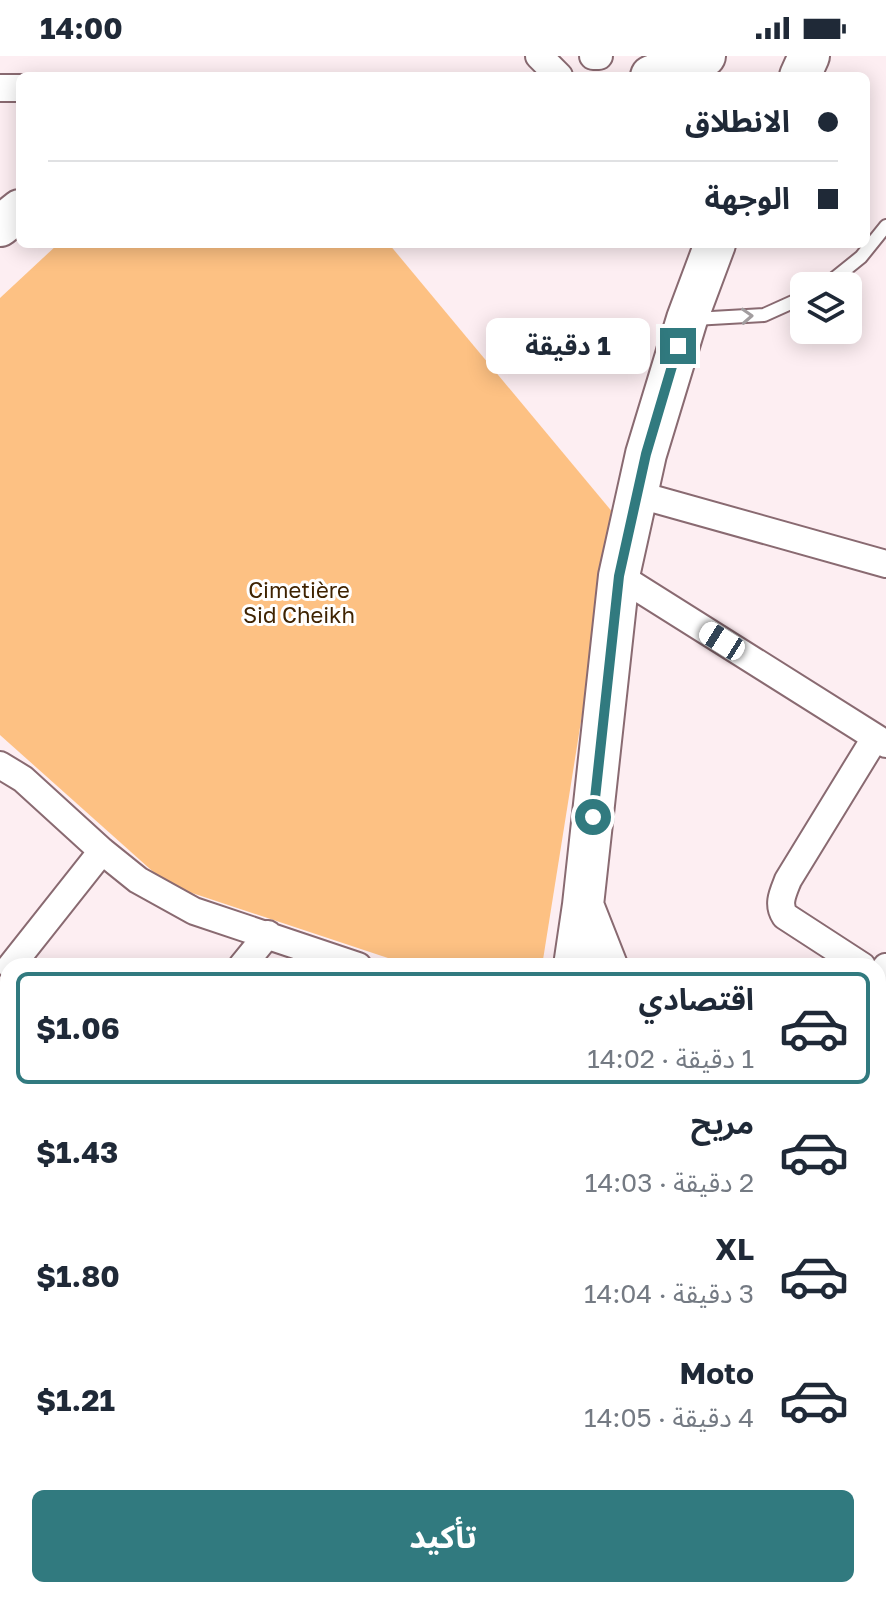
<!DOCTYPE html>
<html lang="ar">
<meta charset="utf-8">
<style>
:root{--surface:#fff;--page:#f2f2f3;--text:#1f2937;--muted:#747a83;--line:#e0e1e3;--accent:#317a7f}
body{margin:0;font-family:"Golos Text","Noto Sans Arabic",sans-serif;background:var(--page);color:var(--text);direction:rtl;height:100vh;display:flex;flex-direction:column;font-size:30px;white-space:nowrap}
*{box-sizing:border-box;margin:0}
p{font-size:26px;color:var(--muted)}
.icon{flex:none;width:44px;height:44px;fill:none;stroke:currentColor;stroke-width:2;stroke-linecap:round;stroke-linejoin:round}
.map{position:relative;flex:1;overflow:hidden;direction:ltr}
.details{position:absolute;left:0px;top:902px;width:886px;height:640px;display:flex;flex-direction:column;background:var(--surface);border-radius:24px 24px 0 0;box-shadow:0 4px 20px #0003;direction:rtl}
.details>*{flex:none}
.guide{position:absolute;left:16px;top:16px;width:854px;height:176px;border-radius:12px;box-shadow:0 4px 20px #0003;direction:rtl;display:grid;align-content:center;height:176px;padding:0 32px;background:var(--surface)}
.tools{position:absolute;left:790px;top:216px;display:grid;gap:16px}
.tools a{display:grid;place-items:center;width:72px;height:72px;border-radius:12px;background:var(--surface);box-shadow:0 4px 20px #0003;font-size:40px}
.end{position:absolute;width:36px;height:36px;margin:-18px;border:10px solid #317a7f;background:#fff;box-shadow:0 0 0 4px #fff}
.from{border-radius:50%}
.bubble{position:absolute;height:56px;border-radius:12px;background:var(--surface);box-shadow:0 4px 20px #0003;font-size:26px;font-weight:700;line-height:56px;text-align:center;direction:rtl}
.car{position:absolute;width:24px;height:48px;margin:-24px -12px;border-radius:10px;box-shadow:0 0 6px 2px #0007;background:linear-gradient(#fff 24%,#345 0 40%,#fff 0 76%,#345 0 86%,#fff 0)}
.guide b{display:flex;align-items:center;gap:28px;height:76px;font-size:30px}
.guide b+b{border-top:2px solid var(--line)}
.guide i{width:20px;height:20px;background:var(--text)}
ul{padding:14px 0 0;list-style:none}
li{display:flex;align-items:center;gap:24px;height:112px;margin:0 16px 12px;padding:0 16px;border:4px solid transparent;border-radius:12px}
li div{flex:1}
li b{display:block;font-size:30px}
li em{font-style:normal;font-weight:700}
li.current{border-color:var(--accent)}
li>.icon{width:72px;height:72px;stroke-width:1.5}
.button{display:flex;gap:16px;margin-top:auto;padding:16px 32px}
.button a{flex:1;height:92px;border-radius:12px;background:var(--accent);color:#fff;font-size:32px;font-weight:700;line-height:92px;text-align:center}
.status{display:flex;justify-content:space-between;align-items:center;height:56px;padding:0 40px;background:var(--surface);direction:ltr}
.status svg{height:22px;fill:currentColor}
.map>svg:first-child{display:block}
</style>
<div class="status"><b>14:00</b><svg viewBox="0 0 49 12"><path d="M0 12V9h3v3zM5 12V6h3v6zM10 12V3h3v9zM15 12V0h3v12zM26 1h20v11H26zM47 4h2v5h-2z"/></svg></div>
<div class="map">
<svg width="886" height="1542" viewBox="0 0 886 1542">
<rect width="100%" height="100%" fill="#fdeef2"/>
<path fill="#fdc183" d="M58 188H389L614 458 542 910H412L168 829 0 679V242Z"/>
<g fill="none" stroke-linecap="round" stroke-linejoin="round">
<g stroke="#896a71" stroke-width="16">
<path id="service" d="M825 230 861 201 886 170
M694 263 764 259 804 241"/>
</g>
<g stroke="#896a71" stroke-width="30">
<path id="minor" d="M539 0 559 20
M593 0H599
M0 32H20
M636 438 886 508
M619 520 886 688
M0 709 23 723 102 795 138 824 194 855 358 910
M11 910 102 795
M242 910 268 878
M862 910 785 860C777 848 783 837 788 824L875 682
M878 921 886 911
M878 1114 886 1098
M0 1215 8 1205
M878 1357 886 1344
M641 1534 654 1542
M476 1542 481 1534
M615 1542 619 1534
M757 1542 762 1534"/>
</g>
<g stroke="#896a71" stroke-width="40">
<path id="secondary" d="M878 1179 886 1184"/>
</g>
<g stroke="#896a71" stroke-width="44">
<path id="primary" d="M651 20 705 0
M800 20 809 0
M0 170 20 154
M583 849 607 910
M574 910 583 849 619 520 646 398 687 263 715 188
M296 1542 301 1534"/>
</g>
<use href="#service" stroke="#fff" stroke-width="12"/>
<use href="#minor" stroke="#fff" stroke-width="26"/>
<use href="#secondary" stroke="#fff" stroke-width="36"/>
<use href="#primary" stroke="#fff" stroke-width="40"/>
</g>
<defs><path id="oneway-chevron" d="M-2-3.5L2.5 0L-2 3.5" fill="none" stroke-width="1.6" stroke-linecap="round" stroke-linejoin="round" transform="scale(2)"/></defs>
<use stroke="#a29d9f" href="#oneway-chevron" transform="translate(747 260) rotate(-3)"/>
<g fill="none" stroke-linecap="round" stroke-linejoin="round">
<path stroke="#317a7f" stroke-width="10" d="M593 761 619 520 646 398 678 290"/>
</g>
<g text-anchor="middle" stroke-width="6" stroke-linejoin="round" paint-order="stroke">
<g font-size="22" fill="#3f2301" stroke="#fff">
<text x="299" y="542">Cimetière<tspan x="299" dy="25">Sid Cheikh</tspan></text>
</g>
</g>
</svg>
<div class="tools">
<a><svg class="icon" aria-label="layers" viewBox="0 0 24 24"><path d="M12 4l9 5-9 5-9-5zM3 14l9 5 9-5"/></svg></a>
</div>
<i class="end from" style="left:593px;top:761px"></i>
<i class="end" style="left:678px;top:290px"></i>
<div class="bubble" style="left:486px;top:262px;width:164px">1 دقيقة</div>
<i class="car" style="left:722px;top:585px;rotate:302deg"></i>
<div class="guide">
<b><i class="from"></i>الانطلاق</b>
<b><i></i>الوجهة</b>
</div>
<section class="details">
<ul>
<li class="current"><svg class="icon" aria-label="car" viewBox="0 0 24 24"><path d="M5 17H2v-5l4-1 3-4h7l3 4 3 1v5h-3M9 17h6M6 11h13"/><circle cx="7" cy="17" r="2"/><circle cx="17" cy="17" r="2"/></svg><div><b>اقتصادي</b><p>1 دقيقة · 14:02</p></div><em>$1.06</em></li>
<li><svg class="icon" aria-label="car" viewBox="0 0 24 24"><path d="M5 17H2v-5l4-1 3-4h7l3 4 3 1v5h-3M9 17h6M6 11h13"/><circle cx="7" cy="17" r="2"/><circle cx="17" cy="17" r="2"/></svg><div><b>مريح</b><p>2 دقيقة · 14:03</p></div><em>$1.43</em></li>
<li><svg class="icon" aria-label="car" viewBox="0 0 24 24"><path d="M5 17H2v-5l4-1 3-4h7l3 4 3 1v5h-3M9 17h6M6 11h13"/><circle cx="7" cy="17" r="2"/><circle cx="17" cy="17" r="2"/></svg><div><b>XL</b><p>3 دقيقة · 14:04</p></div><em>$1.80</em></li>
<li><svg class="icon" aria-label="car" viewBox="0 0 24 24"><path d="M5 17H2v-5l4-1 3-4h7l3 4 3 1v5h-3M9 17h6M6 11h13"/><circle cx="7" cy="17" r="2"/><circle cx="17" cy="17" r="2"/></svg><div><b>Moto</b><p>4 دقيقة · 14:05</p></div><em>$1.21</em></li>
</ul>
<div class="button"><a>تأكيد</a></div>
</section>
</div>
